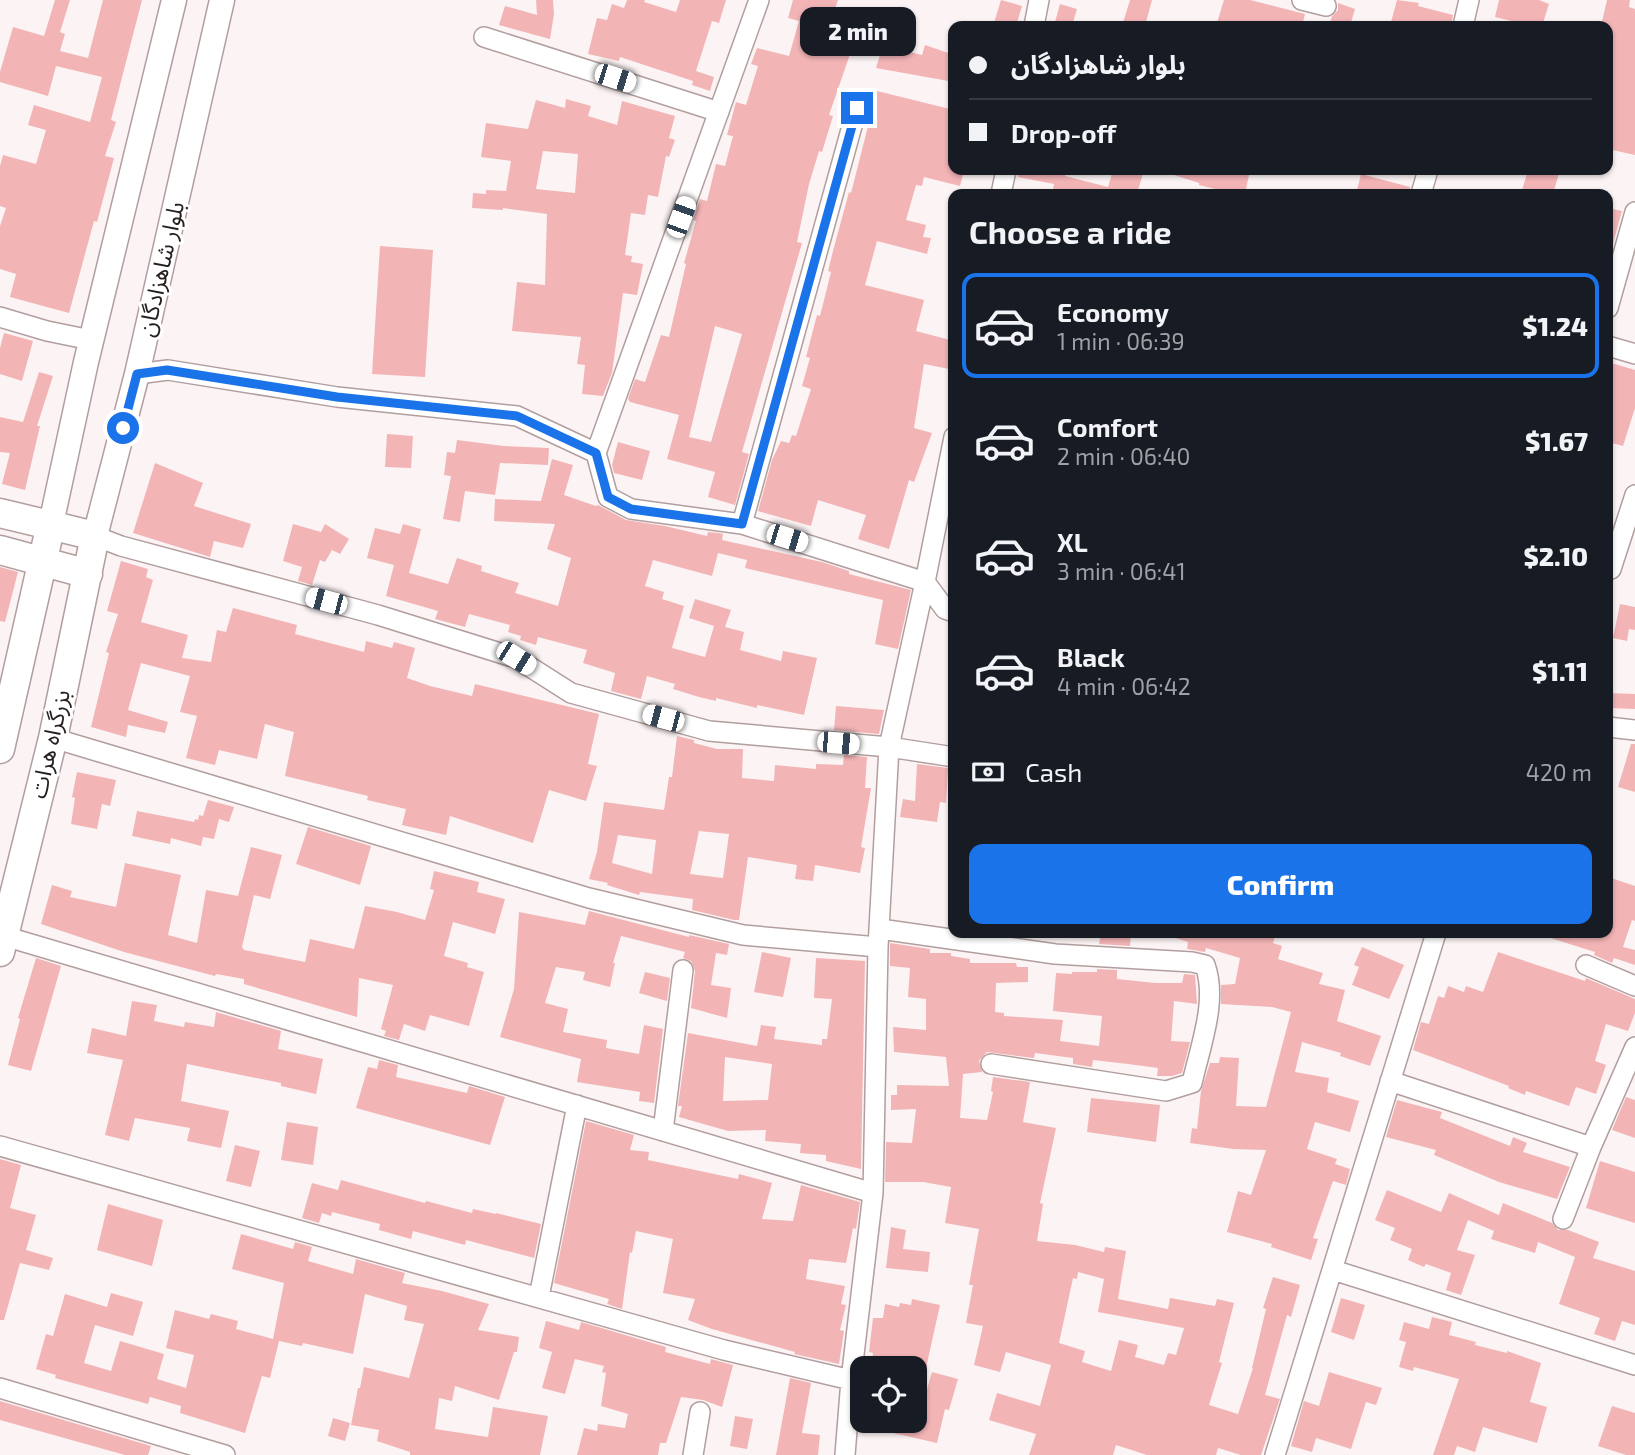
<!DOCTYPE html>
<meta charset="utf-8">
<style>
:root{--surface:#171b24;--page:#242831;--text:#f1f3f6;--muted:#9ea1a6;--line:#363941;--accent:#1a73e8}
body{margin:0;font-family:"Exo 2","Noto Sans Arabic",sans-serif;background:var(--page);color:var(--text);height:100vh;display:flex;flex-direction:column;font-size:26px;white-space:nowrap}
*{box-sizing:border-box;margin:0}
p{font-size:23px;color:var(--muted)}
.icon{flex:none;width:38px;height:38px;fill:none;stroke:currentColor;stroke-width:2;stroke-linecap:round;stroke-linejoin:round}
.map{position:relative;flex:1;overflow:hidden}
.sheet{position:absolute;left:948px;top:189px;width:665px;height:749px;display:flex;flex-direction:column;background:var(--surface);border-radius:14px;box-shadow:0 2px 5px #0004}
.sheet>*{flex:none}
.top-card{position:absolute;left:948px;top:21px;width:665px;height:154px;border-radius:14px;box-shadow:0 2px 5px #0004;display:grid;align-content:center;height:154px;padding:0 21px;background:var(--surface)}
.tools{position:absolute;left:850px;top:1356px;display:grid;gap:14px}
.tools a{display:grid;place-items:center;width:77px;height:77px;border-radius:14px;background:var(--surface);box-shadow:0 2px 5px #0004;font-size:35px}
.end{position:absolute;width:32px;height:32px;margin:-16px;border:9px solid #1a73e8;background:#fff;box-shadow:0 0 0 4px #fff}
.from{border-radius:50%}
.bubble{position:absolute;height:49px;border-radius:14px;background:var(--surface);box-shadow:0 2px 5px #0004;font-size:23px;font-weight:800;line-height:49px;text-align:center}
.car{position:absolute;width:21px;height:42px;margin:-21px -10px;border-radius:9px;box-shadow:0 0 5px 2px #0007;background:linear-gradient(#fff 24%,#345 0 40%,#fff 0 76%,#345 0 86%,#fff 0)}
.top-card b{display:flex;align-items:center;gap:24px;height:66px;font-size:26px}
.top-card b+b{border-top:2px solid var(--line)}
.top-card i{width:18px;height:18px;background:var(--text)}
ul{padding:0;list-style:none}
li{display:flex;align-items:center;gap:21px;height:105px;margin:0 14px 10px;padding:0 7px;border:4px solid transparent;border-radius:14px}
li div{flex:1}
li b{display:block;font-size:26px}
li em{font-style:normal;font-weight:800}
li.selected{border-color:var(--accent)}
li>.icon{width:63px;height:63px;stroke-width:1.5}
h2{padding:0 21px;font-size:32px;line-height:84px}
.pay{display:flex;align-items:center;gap:18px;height:77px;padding:0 21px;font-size:26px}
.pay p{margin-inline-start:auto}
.action{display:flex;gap:14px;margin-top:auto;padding:14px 21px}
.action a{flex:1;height:80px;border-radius:14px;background:var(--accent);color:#fff;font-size:28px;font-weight:800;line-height:80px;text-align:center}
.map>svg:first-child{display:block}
</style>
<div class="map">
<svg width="1635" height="1455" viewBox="0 0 1635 1455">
<rect width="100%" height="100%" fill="#fcf4f4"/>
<path fill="#f3b4b6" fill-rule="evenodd" d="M55 0H70L60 32 65 34 60 51 88 58 103 0H142L111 120 116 122 105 156 114 158 97 222 94 221 69 313 10 297 16 274 0 269V226L6 208 0 206V166L3 155 36 164 46 130 28 125 34 105 90 122 102 77 56 66 48 96 0 82V72L13 27 44 36Z
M536 0H553L554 14 550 39 499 25 505 6 537 15Z
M627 0H645L644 2 676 12 680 0H726L719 23 712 21 696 71 714 77 710 91 692 85 693 81 620 57 619 61 588 54 597 18 607 20 612 4 624 8Z
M793 0H838L830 24 857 34 829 115 833 116 822 152 819 151 809 184 797 242 802 243 742 452 749 454 735 505 708 497 715 472 667 459 679 415 630 402 628 399 635 379 645 382 661 335 669 337 686 264 684 263 696 221 693 220 700 199 707 201 716 164 725 166 733 136 727 135 736 102 746 105 758 66 751 64 757 48 789 56 799 21 788 18ZM715 326 742 334 711 442 689 437Z
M1001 0 1022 6 1016 26H993Z
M1130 0H1152L1145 26H1122Z
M1224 0H1250L1305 14 1302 26H1216Z
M1397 0 1419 3 1418 6 1453 15 1451 26H1390Z
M1499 0H1539L1549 4 1542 26H1532L1495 17Z
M1607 0H1630L1629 7 1635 9V155L1608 149V26H1601Z
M1338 3 1355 9 1350 26H1329L1332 16 1338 10Z
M1060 4 1077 9 1072 26H1054Z
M883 45 922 55 925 45 954 55V82L876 68Z
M877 91 954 110V143L949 165 954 166V170H964L960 186 924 177 922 186 916 185 906 220 926 225 923 237 931 238 927 254 877 241 865 285 924 300 916 331 954 341 949 369 924 364 914 428 932 433 914 482 909 480 889 549 858 539 866 515 818 500 811 526 758 511 772 460 781 441 789 443 792 435 796 436 811 389 802 386 810 358 806 357 817 315 820 316 831 272 828 271 833 251 849 192 851 193Z
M566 99 591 106 588 116 617 125 622 101 675 116 669 138 675 140 669 157 666 156 658 197 648 195 645 215 631 213 625 255 632 256 631 262 643 264 637 295 623 293 612 373 603 396 582 394 585 365 577 364 581 337 512 331 517 282 545 285 547 214 503 208V210L472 208 473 193 486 194V190L506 191 511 161 481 157 486 123 528 129 536 100 565 108ZM543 151 578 154 575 193 536 189Z
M1019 170H1067L1065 176 1108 187 1113 170H1144L1137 194H1082L1053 189 1054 184 1018 177Z
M1168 170H1250L1245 194H1236L1199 185V183L1168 173Z
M1528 170H1560L1553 194H1521Z
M1361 174 1410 187 1409 194H1356Z
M1608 208 1622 211 1608 262Z
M380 246 433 250 425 377 372 374Z
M4 333 33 341 22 381 0 374V348Z
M1608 362 1635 370V408L1623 446 1608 442Z
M39 372 53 376 37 426H40L25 490 2 484 10 453 0 452V417L23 422Z
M387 434 413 436 411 468 385 467Z
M457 440 504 446 549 448 548 465 500 463 495 495 465 491 460 522 443 519 451 476 444 475 447 452 455 453Z
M618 442 650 451 642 480 614 473 612 465Z
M552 459 573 465 564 495 596 506 598 505 626 520 665 526 707 536 708 532 719 533 723 534 722 540 822 562 849 571V574L911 590 898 649 875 644 883 600 745 568 747 560 718 553 712 576 653 560 645 586 664 592 662 599 684 606 672 648 705 657 714 626 689 618 695 599 731 610 725 627 744 632 740 650 781 661 783 651 817 658 804 715 757 705V708L716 698V701L699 697 673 689 675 684 647 676 641 699 611 691 615 673 583 663 587 650 538 637 536 645 520 640 521 636 508 632 510 625 469 614 465 627 435 619 438 611 386 596 394 565 367 558 375 528 400 534 403 524 421 529 409 573 448 584 457 558 482 566 481 571 519 583 515 593 558 606 571 558 547 549 555 524 494 521 495 499 541 501Z
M155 463 203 483 194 506 251 524 243 548 214 541 210 557 133 533Z
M293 524 321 532 325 524 349 539 340 554 332 550 325 562 320 560 312 585 298 581 302 567 283 561Z
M121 561 148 569 146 577 153 580 141 622 188 635 182 658 211 662 217 630 226 632 233 608 297 625 295 634 364 652 366 641 392 648 394 642 415 648 407 678 430 686 472 696 475 684 599 714 588 764 597 766 586 801 549 790 533 843 450 816 446 835 402 825 406 809 367 800 368 796 285 776 294 732 265 724 257 759 219 750 215 765 186 758 197 716 180 712 190 676 141 663 128 710 168 722 165 733 128 725 126 737 91 727 109 653 106 652 118 614 107 611Z
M0 567 18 572 5 622 0 621Z
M1620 604 1635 607V630L1629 629 1627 641 1613 638Z
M1608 693 1635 694V709L1608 708Z
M836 706 884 710 879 734 834 730Z
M677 736 694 740V743L717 749H743L742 778 774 781 775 765 816 769V764L843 765 844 755 867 757 865 788H871L861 847 865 848 860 873 815 865 813 881 795 879 797 865 748 857 739 920H734L692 910 693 899 640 892 639 895 607 885 608 883 589 879 597 852 604 802 664 810 669 777H672ZM699 831 729 834 723 878 690 874ZM618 835 656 840 652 874 612 863Z
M1631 744H1635V792L1618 787Z
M917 764 948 768 946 803 940 802 937 822 900 817 903 799 915 801Z
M77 772 116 780 110 806 102 804 97 829 71 824 75 798 72 797Z
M208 800 234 807 229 822 219 819 214 839 203 837 201 846 171 838 170 844 132 836 137 811 194 822 195 819 198 820 199 815 203 816Z
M308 827 371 846 360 885 296 864Z
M251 847 282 855 270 899 254 895 242 947 244 950 305 962 310 939 354 949 365 906 397 912 425 920 434 890 430 889 434 871 479 882 477 892 505 899 495 934 453 922 444 956 468 963 467 967 484 972 469 1026 430 1015 425 1031 404 1024 399 1040 384 1036 386 1031 381 1029 393 985 359 978 357 1017 244 984V979L216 974 215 976 124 952 41 924 52 885 72 891 70 897 116 907 125 863 181 875 168 935 197 943 206 890 238 896Z
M1608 877 1635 886V921L1632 920 1623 947 1635 950V965L1614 958 1612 963 1594 955 1595 952 1544 936 1545 933H1608Z
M589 911 689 937V935L729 944 727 955 716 953 711 985 731 988 727 1018 691 1008 695 971 691 961 683 958 685 952 621 936 613 963H615L610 987 583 980 585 972 556 967 545 1003 568 1009 563 1032 607 1040 606 1048 639 1054 644 1025 663 1029 654 1103 639 1101 640 1092 577 1082 581 1059 500 1037 514 989 519 912 585 925Z
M1101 933H1131L1130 946 1099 944Z
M1169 933H1276L1273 943 1282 946 1278 959 1323 973 1319 984 1345 990 1337 1021 1381 1036 1370 1066 1340 1056 1341 1053 1302 1042 1295 1072 1329 1078 1327 1092 1359 1101 1350 1132 1315 1122 1307 1149 1337 1159 1335 1164 1350 1169 1346 1185 1333 1181 1313 1238 1318 1239 1311 1260 1271 1247 1272 1244 1227 1232 1238 1191 1251 1195 1266 1150 1233 1149 1190 1143 1192 1128 1197 1129 1201 1091 1210 1063H1219L1220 1057 1239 1058 1236 1106 1266 1107 1291 1012 1272 1007 1221 1004V985L1235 984 1240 958 1206 948 1205 952 1187 949 1188 942 1169 936Z
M890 943 930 949V953H951V956L970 959V963H1016L1017 967H1028V982L996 983 995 1012 1004 1013V1016L1063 1020 1060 1041 1099 1046 1102 1016 1053 1011 1056 973 1072 974V972H1097V969L1117 970V979L1155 983H1182L1184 974 1195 975 1197 1004 1174 1001 1171 1041 1190 1042 1182 1073 1172 1076H1157L1158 1068 1128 1064 1093 1060 1092 1067 1073 1064V1058L1035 1053 1034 1058 987 1052 979 1061 982 1072 963 1074 960 1118 987 1120 993 1092 991 1091 993 1077 1030 1082 1023 1122 1056 1128 1040 1203 1043 1204 1037 1241 1075 1245 1104 1252 1105 1247 1126 1251 1118 1299 1168 1309 1170 1298 1215 1306 1217 1299 1234 1303 1219 1362 1222 1363 1209 1405 1238 1414 1253 1368H1252L1266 1309 1263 1308 1273 1277 1300 1285 1291 1317 1287 1315 1265 1395 1280 1399 1261 1455H1241L1218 1448 1216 1455H1147L1116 1445 1113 1455H1029L1036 1434 989 1420 997 1393 1040 1406 1051 1365 1006 1352 1000 1372 974 1365 983 1326 966 1323 973 1285H969L979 1229 945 1223 951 1187 923 1182H885L886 1142 912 1143 916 1109 891 1110V1095H897V1085L949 1086 946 1057 894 1052 893 1027 926 1030V999L908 997 910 968 890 966ZM1078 1272 1104 1279 1098 1312 1184 1328 1176 1355 1168 1353 1164 1365 1135 1357 1138 1345 1119 1340 1111 1371 1082 1362 1085 1351 1059 1343 1073 1278 1077 1279Z
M1362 947 1404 965 1389 999 1352 985 1359 967 1354 965Z
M762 952 791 958 783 997 754 992Z
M1498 952 1585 981 1586 978 1635 999V1013L1628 1031 1606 1024 1595 1061 1606 1065 1596 1094 1576 1087 1569 1106 1526 1091 1525 1095 1508 1088 1509 1086 1413 1050 1421 1022 1429 1024 1438 996 1444 998 1448 986 1464 992 1466 986 1483 992Z
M36 958 61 966 31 1071 8 1065 20 1019 18 1018Z
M816 958 865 961 861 1169 826 1161V1155L800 1153 801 1144 765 1141 766 1130 728 1131 679 1117 682 1106H678L688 1033 757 1046 761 1025 776 1027 774 1039 822 1045V1039H827L832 999 814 998ZM725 1057 772 1064 768 1100 723 1101Z
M645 972 670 978 667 1001 639 993Z
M132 1001 157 1005 154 1021 184 1027 185 1022 214 1027 216 1012 281 1031 278 1049 323 1059 316 1094 281 1086V1083L187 1064 181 1101 229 1111 221 1148 187 1141 190 1128 135 1118 129 1141 105 1135 123 1060 87 1053 92 1028 126 1036Z
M379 1060 398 1065 396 1077 467 1093 469 1086 505 1097 490 1145 356 1108 368 1067 377 1069Z
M1626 1097 1635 1100V1138L1612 1130Z
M1091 1098 1160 1105 1156 1142 1087 1132Z
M1397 1100 1442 1112 1440 1118 1510 1146 1513 1137 1527 1143 1523 1152 1570 1167 1557 1199 1499 1182 1434 1155 1436 1150 1386 1137Z
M586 1121 634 1135 630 1150 649 1152 648 1160 738 1179 739 1174 772 1183 762 1219 793 1221 801 1185 860 1202 856 1229 853 1228 846 1263 809 1259 806 1279 845 1286 841 1304 846 1305 840 1330 844 1331 839 1364 794 1354 795 1352 712 1329 688 1320 695 1299 663 1293 673 1239 636 1231 632 1253 630 1252 622 1309 607 1304 609 1299 554 1283Z
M287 1122 318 1127 313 1165 281 1160Z
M235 1145 260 1151 251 1187 226 1181Z
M0 1159 21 1165 10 1208 36 1215 26 1250 53 1258 49 1270 20 1263 4 1320H0Z
M1600 1161 1635 1172V1223L1586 1208Z
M341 1180 425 1203 426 1201 472 1213 473 1209 496 1214V1213L541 1224 534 1258 466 1240 465 1245 413 1231 411 1239 379 1230 380 1224 332 1212 331 1216 322 1213 319 1223 302 1218 312 1183 338 1190Z
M1387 1190 1441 1212 1449 1193 1499 1215 1503 1203 1552 1223 1558 1230H1568L1599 1242 1593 1258 1635 1271V1325L1622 1321 1615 1341 1594 1334 1600 1318 1559 1304 1575 1257 1538 1242 1535 1253 1491 1239 1494 1231 1468 1220 1457 1250 1475 1255 1461 1295 1446 1290 1451 1273 1426 1264 1424 1267 1408 1260 1412 1249 1390 1240 1395 1228 1375 1220Z
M108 1204 163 1220 152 1266 97 1250Z
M891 1227 906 1230 903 1249 930 1252 928 1272 886 1268Z
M241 1234 293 1249 295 1242 312 1247 308 1261 353 1274 356 1259 405 1273 402 1283 442 1291 489 1304 478 1330 519 1337 517 1352H514L499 1400 455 1386 452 1401 439 1398 435 1429 488 1437 493 1407 548 1416 540 1455H410V1452L377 1441 379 1430 351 1425 358 1388H360L364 1367 409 1378 424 1324 404 1320 407 1306 365 1294 353 1354 303 1343 302 1346 279 1341 270 1378 262 1376 245 1433 180 1413 181 1406 150 1397 148 1404 55 1378 56 1375 36 1369 46 1334 53 1336 65 1294 107 1307 111 1293 143 1302 133 1336 95 1325 84 1363 111 1371 120 1341 164 1354 157 1379 186 1388 194 1355 166 1348 175 1310 209 1319 211 1314 238 1321 236 1329 273 1339 284 1283 232 1269Z
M1341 1298 1365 1305 1354 1340 1331 1332Z
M912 1299 940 1305 926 1368 896 1362 895 1368H871L873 1353 869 1352 873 1318H883L885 1304 899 1307 900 1303 911 1305Z
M1432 1317 1452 1322 1449 1335 1476 1342 1475 1345 1507 1353V1351L1541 1363 1530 1402 1547 1407 1537 1443 1483 1427 1475 1452 1457 1446 1454 1455H1433L1459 1379 1414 1367 1413 1371 1399 1367 1406 1342 1399 1340 1404 1322 1429 1329Z
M546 1321 579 1330 581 1322 666 1347 665 1352 710 1364 711 1359 733 1365 722 1407 703 1400 681 1397 666 1443H660L658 1455H577L584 1428 597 1431 598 1424 625 1428 628 1414 601 1406 606 1373 602 1372 604 1366 575 1359 565 1394 542 1388 552 1352 539 1348Z
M932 1372 958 1379 949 1410 945 1409 937 1443 867 1427V1421H918Z
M1329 1372 1382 1388 1376 1405 1366 1402 1351 1449 1316 1438 1312 1452 1291 1446 1304 1401 1319 1406Z
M790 1378 811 1383 802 1433 820 1435 818 1455H776Z
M0 1401 151 1446 148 1455H125L0 1420Z
M1612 1406 1635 1413V1455H1626L1598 1446Z
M735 1416 753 1419 747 1449 730 1446Z
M333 1418 350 1423 345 1441 328 1436Z"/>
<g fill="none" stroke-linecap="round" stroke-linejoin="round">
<g stroke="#b29e9f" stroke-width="22">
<path id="minor" d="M759 0 596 453 608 497 631 509 742 524 925 582 945 609 954 612
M1302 0 1326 6
M1034 26 1039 0
M1463 26 1469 0
M484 37 719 112
M1001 194 1006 170
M1421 194 1428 170
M1608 308 1635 212
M0 317 47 331 91 340
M1608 346 1635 354
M137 374 168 370 337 397 517 416 596 453
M742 524 857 108
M95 536 121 546 378 615 516 658 571 693 709 731 889 747 954 757
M1611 569 1635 495
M1608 727 1635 730
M53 738 589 898 743 935 878 947
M880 929 1055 954 1192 962 1205 965C1218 1001 1200 1047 1192 1083L1166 1091 991 1064
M4 936 873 1193
M1586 965 1635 986
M1390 1081 1591 1147
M663 1131 683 970
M0 1146 724 1350 851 1380
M1563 1219 1591 1147 1635 1047
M1333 1270 1635 1365
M539 1297 577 1105
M0 1388 225 1455
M693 1455 700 1412
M845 1455 851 1380 873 1193 878 947 889 747 925 582 954 437
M1275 1455 1436 933"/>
</g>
<g stroke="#b29e9f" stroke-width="27">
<path id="major" d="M51 524 86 362 174 0
M95 536 137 374 222 0"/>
</g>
<g stroke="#b29e9f" stroke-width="31">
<path id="highway" d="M0 513 95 536 53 738 0 952
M0 550 88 574
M0 749 51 524"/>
</g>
<use href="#minor" stroke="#fff" stroke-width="19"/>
<use href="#major" stroke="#fff" stroke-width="24"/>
<use href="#highway" stroke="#fff" stroke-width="28"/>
</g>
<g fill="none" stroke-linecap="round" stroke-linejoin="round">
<path stroke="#1a73e8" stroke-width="9" d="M123 428 137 374 167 370 337 397 517 416 596 453 608 497 631 509 742 524 857 108"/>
</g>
<g text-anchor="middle" stroke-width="6" stroke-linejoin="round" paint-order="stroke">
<g font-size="23" fill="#272020" stroke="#fff">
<text transform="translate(161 269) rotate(-77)" y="8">بلوار شاهزادگان</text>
<text transform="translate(50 744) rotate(-77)" y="8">بزرگراه هرات</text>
</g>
</g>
</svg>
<div class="tools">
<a><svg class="icon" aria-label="locate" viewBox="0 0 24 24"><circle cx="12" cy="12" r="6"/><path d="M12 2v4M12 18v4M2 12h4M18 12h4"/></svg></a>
</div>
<i class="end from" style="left:123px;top:428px"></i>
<i class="end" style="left:857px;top:108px"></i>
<div class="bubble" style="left:800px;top:7px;width:116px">2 min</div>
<i class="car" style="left:615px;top:78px;rotate:108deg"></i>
<i class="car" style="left:681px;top:217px;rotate:20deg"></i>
<i class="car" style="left:787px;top:538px;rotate:107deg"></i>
<i class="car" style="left:326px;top:601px;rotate:285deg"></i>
<i class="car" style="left:516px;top:658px;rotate:122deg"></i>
<i class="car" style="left:663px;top:718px;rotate:285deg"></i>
<i class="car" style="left:838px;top:743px;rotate:95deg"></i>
<div class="top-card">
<b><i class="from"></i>بلوار شاهزادگان</b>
<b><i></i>Drop-off</b>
</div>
<section class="sheet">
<h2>Choose a ride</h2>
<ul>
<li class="selected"><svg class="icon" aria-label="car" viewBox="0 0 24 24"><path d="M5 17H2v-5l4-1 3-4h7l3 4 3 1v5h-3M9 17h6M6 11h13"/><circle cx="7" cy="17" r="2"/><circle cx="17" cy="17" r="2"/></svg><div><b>Economy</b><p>1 min · 06:39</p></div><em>$1.24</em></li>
<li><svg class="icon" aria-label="car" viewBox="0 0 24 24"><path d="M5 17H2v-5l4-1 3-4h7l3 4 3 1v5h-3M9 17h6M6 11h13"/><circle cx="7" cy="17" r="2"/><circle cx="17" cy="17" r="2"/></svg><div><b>Comfort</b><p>2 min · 06:40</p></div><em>$1.67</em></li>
<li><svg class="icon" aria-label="car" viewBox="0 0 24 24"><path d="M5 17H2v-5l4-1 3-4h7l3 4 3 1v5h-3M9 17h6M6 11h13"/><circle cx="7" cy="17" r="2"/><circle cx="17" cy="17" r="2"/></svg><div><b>XL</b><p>3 min · 06:41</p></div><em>$2.10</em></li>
<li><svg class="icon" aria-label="car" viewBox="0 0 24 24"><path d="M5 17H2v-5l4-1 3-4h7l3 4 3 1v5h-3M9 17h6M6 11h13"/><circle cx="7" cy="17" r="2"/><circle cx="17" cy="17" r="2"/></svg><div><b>Black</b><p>4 min · 06:42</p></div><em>$1.11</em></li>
</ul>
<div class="pay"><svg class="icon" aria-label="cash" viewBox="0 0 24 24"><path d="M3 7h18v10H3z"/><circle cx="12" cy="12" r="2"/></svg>Cash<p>420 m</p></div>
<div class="action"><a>Confirm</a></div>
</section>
</div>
